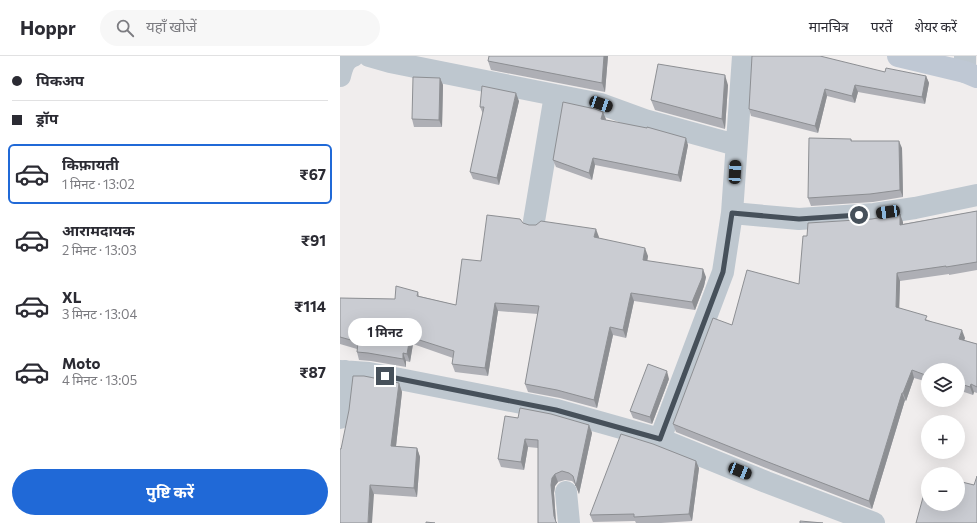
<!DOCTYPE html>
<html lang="hi">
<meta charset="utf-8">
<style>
:root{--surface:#fff;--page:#f7f7f7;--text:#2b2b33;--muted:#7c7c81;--line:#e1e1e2;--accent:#2069d7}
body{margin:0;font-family:Commissioner,"Noto Sans Devanagari",sans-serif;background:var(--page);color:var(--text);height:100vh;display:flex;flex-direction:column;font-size:15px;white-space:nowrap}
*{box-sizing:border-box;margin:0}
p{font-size:13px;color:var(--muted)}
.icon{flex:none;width:22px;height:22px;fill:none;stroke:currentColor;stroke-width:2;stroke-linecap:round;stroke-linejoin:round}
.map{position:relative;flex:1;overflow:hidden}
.panel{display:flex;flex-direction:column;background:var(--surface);width:340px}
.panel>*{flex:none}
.guide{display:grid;align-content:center;height:88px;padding:0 12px;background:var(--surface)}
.fabs{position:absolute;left:581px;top:307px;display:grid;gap:8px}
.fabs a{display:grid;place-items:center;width:44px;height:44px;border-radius:50%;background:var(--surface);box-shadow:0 4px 16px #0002;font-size:20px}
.end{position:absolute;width:18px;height:18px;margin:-9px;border:5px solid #46505a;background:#fff;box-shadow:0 0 0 2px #fff}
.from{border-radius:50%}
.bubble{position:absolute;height:28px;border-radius:14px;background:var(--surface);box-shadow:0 4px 16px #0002;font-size:13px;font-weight:700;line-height:28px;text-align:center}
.car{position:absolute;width:12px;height:24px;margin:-12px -6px;border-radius:5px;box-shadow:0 0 3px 1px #0007;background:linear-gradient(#222 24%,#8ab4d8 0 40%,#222 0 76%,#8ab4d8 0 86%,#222 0)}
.guide b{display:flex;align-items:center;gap:14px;height:38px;font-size:15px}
.guide b+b{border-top:1px solid var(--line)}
.guide i{width:10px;height:10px;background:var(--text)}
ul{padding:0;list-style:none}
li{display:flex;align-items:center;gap:12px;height:60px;margin:0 8px 6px;padding:0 4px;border:2px solid transparent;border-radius:6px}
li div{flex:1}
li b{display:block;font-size:15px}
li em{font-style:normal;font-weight:700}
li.current{border-color:var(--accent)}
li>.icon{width:36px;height:36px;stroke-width:1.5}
.action{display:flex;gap:8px;margin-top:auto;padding:8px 12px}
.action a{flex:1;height:46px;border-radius:24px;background:var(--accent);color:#fff;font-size:16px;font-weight:700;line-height:46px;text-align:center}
header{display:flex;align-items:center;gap:24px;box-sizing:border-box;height:56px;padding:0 20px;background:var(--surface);border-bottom:1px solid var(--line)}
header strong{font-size:19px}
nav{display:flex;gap:22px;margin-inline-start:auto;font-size:14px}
.search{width:280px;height:36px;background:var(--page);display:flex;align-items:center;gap:10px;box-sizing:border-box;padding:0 14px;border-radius:22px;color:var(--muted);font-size:15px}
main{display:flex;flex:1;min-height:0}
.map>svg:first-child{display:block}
</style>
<header>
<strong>Hoppr</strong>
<div class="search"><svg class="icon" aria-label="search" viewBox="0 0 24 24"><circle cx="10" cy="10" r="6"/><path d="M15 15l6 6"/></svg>यहाँ खोजें</div>
<nav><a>मानचित्र</a><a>परतें</a><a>शेयर करें</a></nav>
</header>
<main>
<section class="panel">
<div class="guide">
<b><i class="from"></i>पिकअप</b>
<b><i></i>ड्रॉप</b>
</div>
<ul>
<li class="current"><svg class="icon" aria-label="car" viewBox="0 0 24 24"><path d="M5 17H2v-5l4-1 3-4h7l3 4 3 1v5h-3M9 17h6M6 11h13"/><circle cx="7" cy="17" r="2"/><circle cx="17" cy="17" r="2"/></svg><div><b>किफ़ायती</b><p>1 मिनट · 13:02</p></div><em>₹67</em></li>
<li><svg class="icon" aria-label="car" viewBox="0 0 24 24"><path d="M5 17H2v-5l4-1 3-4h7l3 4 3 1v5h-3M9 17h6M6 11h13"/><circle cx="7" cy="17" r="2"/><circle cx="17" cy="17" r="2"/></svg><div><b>आरामदायक</b><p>2 मिनट · 13:03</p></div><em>₹91</em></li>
<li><svg class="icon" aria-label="car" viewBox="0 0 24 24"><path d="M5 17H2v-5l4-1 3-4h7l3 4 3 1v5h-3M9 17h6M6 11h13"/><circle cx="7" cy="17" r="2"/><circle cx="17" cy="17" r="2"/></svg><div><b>XL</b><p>3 मिनट · 13:04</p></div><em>₹114</em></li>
<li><svg class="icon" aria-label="car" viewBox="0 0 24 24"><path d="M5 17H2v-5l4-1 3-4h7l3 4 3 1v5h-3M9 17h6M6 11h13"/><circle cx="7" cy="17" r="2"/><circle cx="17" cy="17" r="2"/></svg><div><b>Moto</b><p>4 मिनट · 13:05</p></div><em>₹87</em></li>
</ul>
<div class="action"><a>पुष्टि करें</a></div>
</section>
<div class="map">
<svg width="637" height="467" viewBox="0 0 637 467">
<rect width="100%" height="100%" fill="#f0eded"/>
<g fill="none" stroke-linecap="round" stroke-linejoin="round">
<path stroke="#bec7cf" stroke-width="22" d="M29 0 50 6 215 39
M625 0V16
M0 20C2 12 4 3 13 0
M392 157 459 163 534 158 575 152 637 139
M194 165 215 39 261 48 305 64 396 89
M0 315 29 317 217 354 320 383 426 426 534 467
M0 362 5 315
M320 383 383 216 392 157 403 0
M226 436 229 467"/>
<path stroke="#bfc8d4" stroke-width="22" d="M558 0 625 16 637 21"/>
</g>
<path fill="#aeafb5" d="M268 0 265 36 151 14 148 5Z
M545 16 586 20 589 27 585 48 518 36 515 47 487 40 478 77 411 60 409 53Z
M100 22 103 29 102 71H74L72 63Z
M388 29 385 73 315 54 311 44Z
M179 45 159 129 133 123 130 116 143 58 140 51Z
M266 63 265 64 348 89 341 126 255 109 252 124 216 111 213 104Z
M511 83 512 85 562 92 563 141 533 146 471 150 468 142Z
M637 155V214L609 219V218L560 225 559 252 588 264 625 282 624 284 637 288V337L634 336 633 339 618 334V314H588V326L574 322 566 345 565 344 532 453 431 414 336 376 333 368 392 269 459 228 467 180 532 163 560 158 563 168Z
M183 167 189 169 259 181 258 182 308 200 307 205 366 221 364 230 355 254 294 245 286 282 273 279 257 352 220 342 188 336 185 328 198 258 158 255 148 320 115 316 112 308 113 302 73 288 70 306 66 305V311L31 305 19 304 17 296V293L0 288V242L55 243 78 236 79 240 116 249 141 205Z
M329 323 312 368 293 362 290 355Z
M59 327 62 336 56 390 77 392 80 401 77 441 34 438 1 393Z
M178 362 249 369 252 377 239 438 235 428 232 425 225 424 218 426 215 430 214 437 216 466 198 467V392L188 391 184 414 161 411 158 403Z
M359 412 352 465 321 467H296L295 465 253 466 250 459Z"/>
<path fill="#8d8f93" d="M264 0H268L265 36 262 27Z
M385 19 388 29 385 73 382 63Z
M586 20 589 27 585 48 582 41Z
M100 22 103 29 102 71 99 64Z
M515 29 518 36 515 47 512 40Z
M485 33 487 40 478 77 475 70Z
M176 37 179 45 159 129 157 122Z
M263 56 266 63 264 70 261 63Z
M346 82 348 89 341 126 338 119Z
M559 85 562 92 563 141 560 134Z
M253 102 255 109 252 124 249 117Z
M560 158 563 166V177L560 169Z
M256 173 259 181 257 189 254 181Z
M305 192 308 200 306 212 303 204Z
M363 213 366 221 364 230 355 254 352 246Z
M557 217 560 225 559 259 556 251Z
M291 237 294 245 286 282 283 274Z
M155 247 158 255 148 320 145 312Z
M270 271 273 279 257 352 254 344Z
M622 274 625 282 622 290 619 283Z
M70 281 73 288 70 306 67 298Z
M63 297 66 305V311L63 303Z
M572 314 574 322 566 345 563 337Z
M327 315 329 323 312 368 310 361Z
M59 327 62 336 55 399 51 390Z
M631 328 634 336 633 339 630 331Z
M562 337 565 344 532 453 529 445Z
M249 369 252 377 239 438 236 430Z
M185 383 188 391 184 414 181 406Z
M77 392 80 401 77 441 74 432Z
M356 405 359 412 352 465 349 458Z
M215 418 218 426 215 430 214 437 216 467 214 460 211 429 212 422Z
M30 429 34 438 32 467H28Z"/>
<path fill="#caccd2" stroke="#8d8f93" d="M149 0H264L262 27 148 5Z
M412 0H480L545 16 546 12 586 20 582 41 515 29 512 40 485 33 475 70 409 53Z
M318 8 385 19 382 63 311 44Z
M73 21 100 22 99 64 72 63Z
M142 30 176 37 157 122 130 116 144 51H140Z
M223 46 255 53 263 56 261 63 307 72V71L346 82 338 119 253 102 249 117 213 104Z
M469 82 511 83V85H559L560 134 530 138 468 142Z
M637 155V206L606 211V210L557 217 556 251 587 260 585 264 622 274 619 283 637 288V331L631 328 630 331 618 327V314H588V320L572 314 563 337H562L529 445 428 406 333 368 373 262 392 269 407 214 459 228 463 180H467L468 167 532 163 560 158V169Z
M147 159 180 163 183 167 189 169H196L201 165 256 173 254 181 305 192 303 204 363 213 362 222 352 246 291 237 283 274 270 271 254 344 217 334 185 328 199 250 155 247 145 312 112 308 114 295 70 281 67 298 63 297V303L28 297 17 296 18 286 0 281V242L55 243 56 230 78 236 77 240 116 249 122 203 141 205Z
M308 308 327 315 310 361 290 355Z
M13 320H24L59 327 51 390 77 392 74 432 30 429 28 467H0V393H1L9 354Z
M180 352 211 358 249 369 236 430 233 420 229 417 222 415 215 418 212 422 211 429 214 460 216 466 217 467H198V384L185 383 181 406 158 403 165 360 178 362Z
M281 378 313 388 356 405 349 458 294 461V458L250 459Z
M637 420V467H576L588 423V448H618V425L634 429Z
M460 465 483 467H460Z
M86 466 95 467H86Z"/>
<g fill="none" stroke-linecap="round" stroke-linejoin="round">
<path stroke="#46505a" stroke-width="5" d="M45 320 216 354 320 383 383 216 392 157 459 163 519 159"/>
</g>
</svg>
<div class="fabs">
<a><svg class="icon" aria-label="layers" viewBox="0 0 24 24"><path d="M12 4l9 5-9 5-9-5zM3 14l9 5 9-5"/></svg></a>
<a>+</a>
<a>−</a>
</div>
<i class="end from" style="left:519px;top:159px"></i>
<i class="end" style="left:45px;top:320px"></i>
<div class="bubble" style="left:8px;top:262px;width:74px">1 मिनट</div>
<i class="car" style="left:261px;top:48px;rotate:109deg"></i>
<i class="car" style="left:395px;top:116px;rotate:3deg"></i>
<i class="car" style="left:548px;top:156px;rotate:262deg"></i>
<i class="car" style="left:400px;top:415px;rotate:112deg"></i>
</div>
</main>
